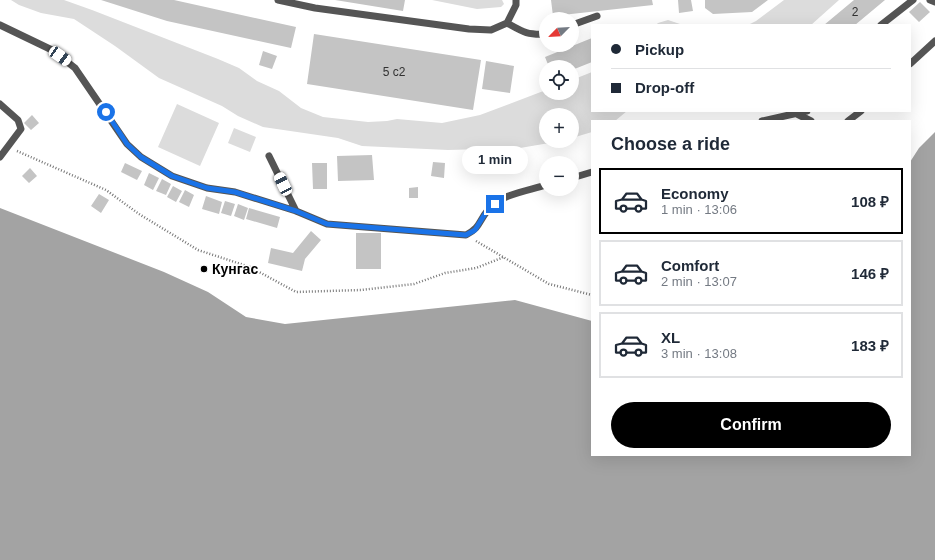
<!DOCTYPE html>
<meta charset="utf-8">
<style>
:root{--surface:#fff;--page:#f6f6f7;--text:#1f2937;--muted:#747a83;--line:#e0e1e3;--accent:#000}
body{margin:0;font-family:Arial,sans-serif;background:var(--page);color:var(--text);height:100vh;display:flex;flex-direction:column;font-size:15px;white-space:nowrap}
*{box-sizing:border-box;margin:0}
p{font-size:13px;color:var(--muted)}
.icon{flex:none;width:22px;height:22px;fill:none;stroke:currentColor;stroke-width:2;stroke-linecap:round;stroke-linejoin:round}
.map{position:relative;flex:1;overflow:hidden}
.panel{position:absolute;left:591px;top:120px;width:320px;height:336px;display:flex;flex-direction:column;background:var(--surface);border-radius:0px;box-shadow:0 4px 16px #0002}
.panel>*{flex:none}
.top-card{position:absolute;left:591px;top:24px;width:320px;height:88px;border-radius:0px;box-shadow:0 4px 16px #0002;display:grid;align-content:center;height:88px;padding:0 20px;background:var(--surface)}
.needle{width:26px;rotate:246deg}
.tools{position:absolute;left:539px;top:12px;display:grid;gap:8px}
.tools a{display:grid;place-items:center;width:40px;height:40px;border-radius:50%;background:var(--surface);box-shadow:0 4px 16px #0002;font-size:20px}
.end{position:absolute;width:18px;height:18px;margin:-9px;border:5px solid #1a73e8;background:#fff;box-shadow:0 0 0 2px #fff}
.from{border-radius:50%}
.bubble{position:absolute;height:28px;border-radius:14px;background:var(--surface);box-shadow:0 4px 16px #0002;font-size:13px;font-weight:700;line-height:28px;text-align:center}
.car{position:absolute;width:12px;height:24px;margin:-12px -6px;border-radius:5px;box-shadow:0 0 3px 1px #0007;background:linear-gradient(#fff 24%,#345 0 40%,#fff 0 76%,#345 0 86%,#fff 0)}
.top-card b{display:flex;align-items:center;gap:14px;height:38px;font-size:15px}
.top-card b+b{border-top:1px solid var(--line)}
.top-card i{width:10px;height:10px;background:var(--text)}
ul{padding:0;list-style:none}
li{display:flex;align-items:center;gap:12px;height:66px;margin:0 8px 6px;padding:0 12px;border:2px solid var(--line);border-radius:0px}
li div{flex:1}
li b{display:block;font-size:15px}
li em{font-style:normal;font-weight:700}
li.selected{border-color:var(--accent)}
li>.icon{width:36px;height:36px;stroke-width:1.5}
h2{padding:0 20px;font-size:18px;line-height:48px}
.button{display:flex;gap:8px;margin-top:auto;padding:8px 20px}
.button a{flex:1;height:46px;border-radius:24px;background:var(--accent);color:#fff;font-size:16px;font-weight:700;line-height:46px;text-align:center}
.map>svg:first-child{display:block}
</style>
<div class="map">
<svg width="935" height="560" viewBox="0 0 935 560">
<rect width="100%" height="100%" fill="#fff"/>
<path fill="#dcdcdc" d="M11 0H64L92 10 218 59 239 68 257 81 279 91 301 108 323 117 368 122 387 121 397 119 442 123 480 115 546 90V93H572V80L592 72V111H627L615 121H592V132L572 138V115H546V141H561L520 148 448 150 362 146 338 138 263 127 238 116 222 106 159 78 115 46 74 19 41 13 19 5Z
M432 0H502L504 4 501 7 477 9Z
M784 0H839L811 25H748L756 21Z
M668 20 683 25H656L658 23Z
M177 104 219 123 200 166 158 147Z
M234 128 256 137 250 152 228 143Z"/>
<path fill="#a3a3a3" d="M935 132V560H0V208L164 272 208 292 246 317 285 324 515 300 592 321V455H910V162L919 148Z"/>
<path fill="#c4c4c4" d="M101 0H174L296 27 291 48 167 21Z
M335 0H405L403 11Z
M551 0H652L653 5 553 16Z
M678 0H691L693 11 679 13Z
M705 0H768L752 12 713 14 705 8Z
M854 0H885L855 25H824Z
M920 2 930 12 919 22 909 12Z
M314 34 481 60 473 110 307 84Z
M592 38V62L572 70V67H549L545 57Z
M263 51 277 56 272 69 259 65Z
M486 61 514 66 510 93 482 89Z
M32 115 39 123 31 130 24 123Z
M372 155 374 180 338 181 337 156Z
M433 162 445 163 444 178 431 176Z
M125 163 142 171 137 180 121 172Z
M312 163H327V189H313Z
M30 168 37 176 29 183 22 176Z
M149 173 159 178 153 190 144 185Z
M162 179 171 184 166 195 156 191Z
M173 186 182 191 176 202 167 197Z
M418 187V198H409V188Z
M185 190 194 195 189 207 179 202Z
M99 194 109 200 101 213 91 206Z
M206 196 222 202 219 214 202 209Z
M225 201 235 204 231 216 221 213Z
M238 204 248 208 244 220 234 216Z
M249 208 280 217 277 228 246 219Z
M311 231 321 240 305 259 302 271 268 263 271 248 293 253Z
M356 233H381V269H356Z"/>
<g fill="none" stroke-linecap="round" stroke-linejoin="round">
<path stroke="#777" stroke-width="2.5" stroke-dasharray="1 2" stroke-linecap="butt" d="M17 151 106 190 139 214 198 250 250 267 296 292 361 290 414 284 445 273 476 268 504 257
M476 241 549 284 592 295"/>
<path stroke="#555" stroke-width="7" d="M278 0 315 8 469 29 491 30 507 23 516 5V0
M930 0 935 2
M507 23C523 32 527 35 546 34
M0 25 52 50 75 68 127 144 141 157 172 176 207 188 235 192 296 211 327 224 466 235C481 227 478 222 488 210 501 194 527 191 546 185
M572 25 597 16
M881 25 913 0
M910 64 935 41
M0 104 18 120 21 129 0 157
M797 114 811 121
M762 121 807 111
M848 121 861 111
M269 156 296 211
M572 178 592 172"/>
</g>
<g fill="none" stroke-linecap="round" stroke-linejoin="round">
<path stroke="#1a73e8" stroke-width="5" d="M106 112 127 144 141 157 172 176 207 188 235 192 296 211 327 224 466 235 475 230 488 209 495 204"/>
</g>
<circle fill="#000" stroke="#fff" stroke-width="1.5" cx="204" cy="269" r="4"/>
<g text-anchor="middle" stroke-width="3" stroke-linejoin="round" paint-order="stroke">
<g font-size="12" fill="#313131">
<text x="855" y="16">2</text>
<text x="394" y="76">5 с2</text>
</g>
<g font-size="14" font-weight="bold" fill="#000" stroke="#fff" text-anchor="start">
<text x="212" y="274">Кунгас</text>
</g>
</g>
</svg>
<div class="tools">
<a><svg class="needle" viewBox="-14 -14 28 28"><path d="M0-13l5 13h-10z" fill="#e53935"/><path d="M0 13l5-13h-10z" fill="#747a83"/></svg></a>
<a><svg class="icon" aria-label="locate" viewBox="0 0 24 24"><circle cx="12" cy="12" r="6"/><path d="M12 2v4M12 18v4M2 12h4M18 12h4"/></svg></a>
<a>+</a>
<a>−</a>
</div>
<i class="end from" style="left:106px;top:112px"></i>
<i class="end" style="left:495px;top:204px"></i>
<div class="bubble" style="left:462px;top:146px;width:66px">1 min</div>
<i class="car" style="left:60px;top:56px;rotate:125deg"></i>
<i class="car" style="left:283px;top:184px;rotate:334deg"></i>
<div class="top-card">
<b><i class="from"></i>Pickup</b>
<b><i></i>Drop-off</b>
</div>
<section class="panel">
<h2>Choose a ride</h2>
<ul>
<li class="selected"><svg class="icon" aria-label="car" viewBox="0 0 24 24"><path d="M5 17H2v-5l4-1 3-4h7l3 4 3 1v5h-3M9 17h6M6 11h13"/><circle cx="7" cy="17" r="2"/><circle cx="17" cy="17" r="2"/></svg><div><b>Economy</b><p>1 min · 13:06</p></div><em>108 ₽</em></li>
<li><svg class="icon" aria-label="car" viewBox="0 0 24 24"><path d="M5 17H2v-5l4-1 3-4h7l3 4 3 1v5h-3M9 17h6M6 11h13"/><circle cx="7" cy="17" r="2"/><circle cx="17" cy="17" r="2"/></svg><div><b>Comfort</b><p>2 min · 13:07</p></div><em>146 ₽</em></li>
<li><svg class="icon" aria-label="car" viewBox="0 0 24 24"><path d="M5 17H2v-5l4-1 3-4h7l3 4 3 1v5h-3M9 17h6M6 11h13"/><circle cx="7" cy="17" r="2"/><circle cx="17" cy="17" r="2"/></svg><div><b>XL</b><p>3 min · 13:08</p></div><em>183 ₽</em></li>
</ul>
<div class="button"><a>Confirm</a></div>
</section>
</div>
